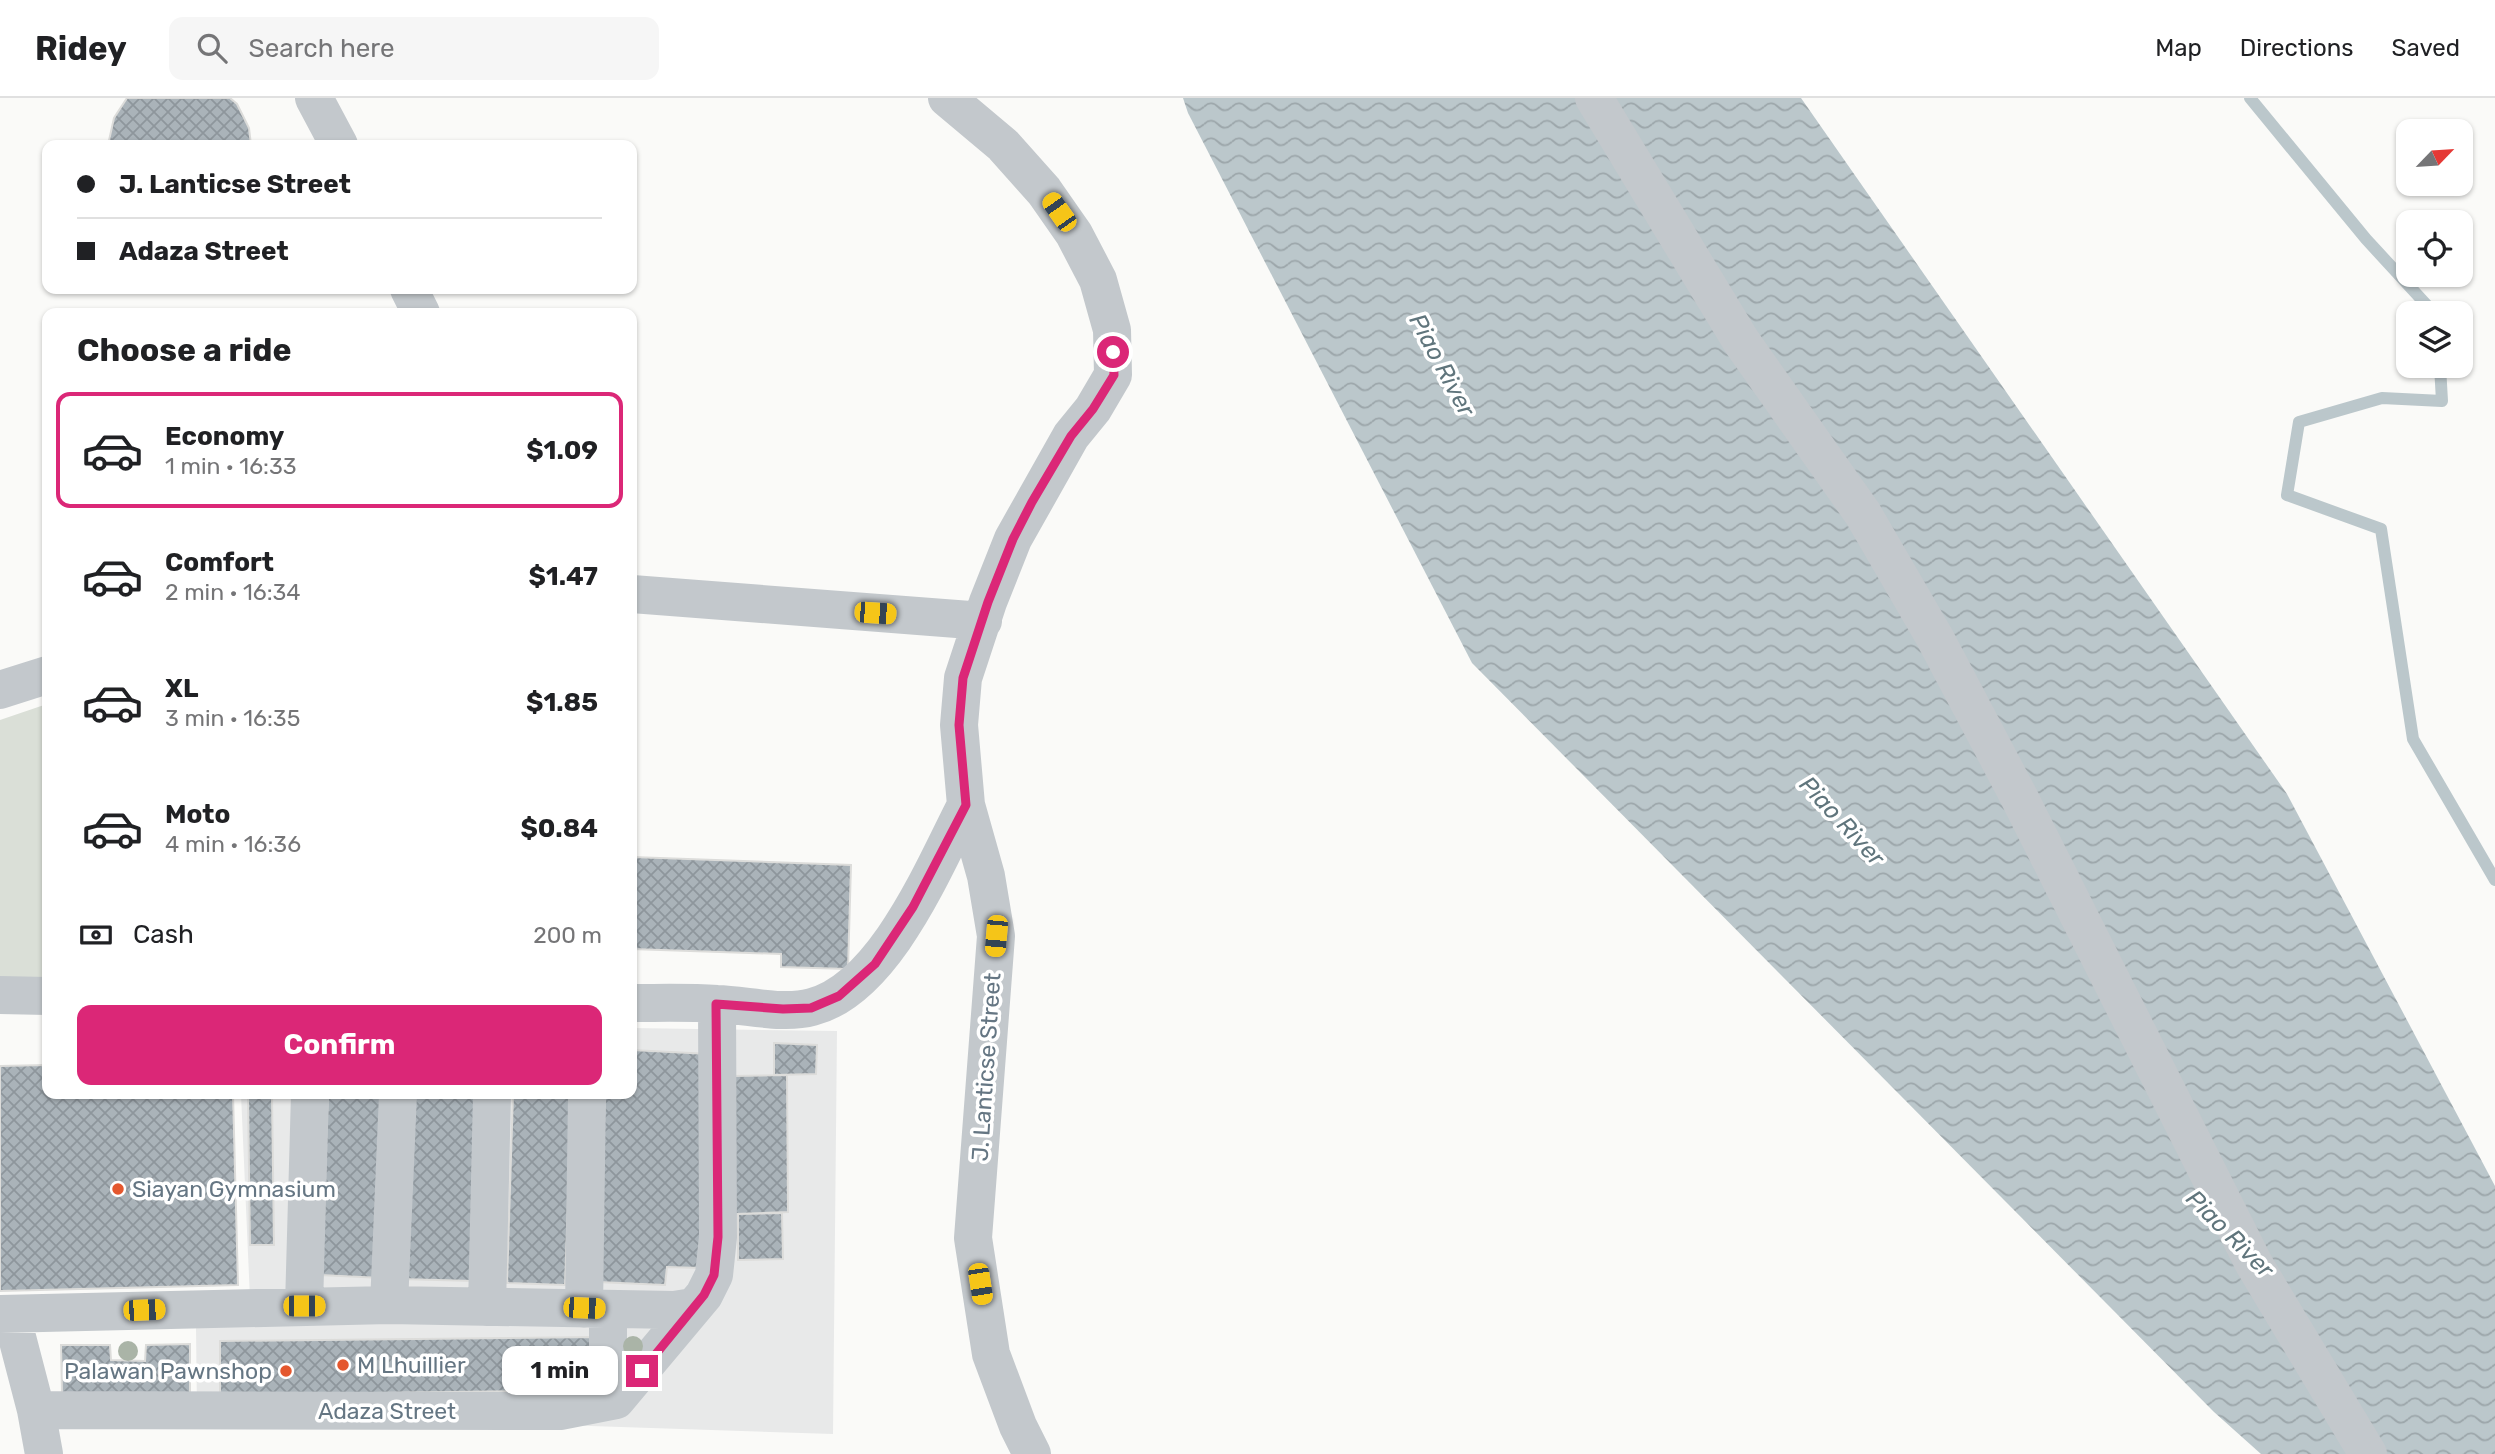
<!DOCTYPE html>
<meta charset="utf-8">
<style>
:root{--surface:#fff;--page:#f6f6f6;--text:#202124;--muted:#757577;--line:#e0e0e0;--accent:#db2777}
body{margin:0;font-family:Rubik,sans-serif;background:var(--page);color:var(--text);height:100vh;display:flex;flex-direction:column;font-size:26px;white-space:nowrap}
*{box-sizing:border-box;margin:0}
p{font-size:23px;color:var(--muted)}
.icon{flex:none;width:38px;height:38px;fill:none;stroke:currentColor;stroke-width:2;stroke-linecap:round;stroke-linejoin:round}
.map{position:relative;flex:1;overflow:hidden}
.drawer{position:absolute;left:42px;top:210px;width:595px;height:791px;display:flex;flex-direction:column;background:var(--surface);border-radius:14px;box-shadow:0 2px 5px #0004}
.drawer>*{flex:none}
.hud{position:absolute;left:42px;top:42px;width:595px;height:154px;border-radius:14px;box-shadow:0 2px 5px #0004;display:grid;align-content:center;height:154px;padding:0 35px;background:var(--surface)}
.needle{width:46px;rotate:65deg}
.fabs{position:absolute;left:2396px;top:21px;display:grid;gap:14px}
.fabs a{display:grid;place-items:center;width:77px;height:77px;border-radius:14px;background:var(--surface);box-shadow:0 2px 5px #0004;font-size:35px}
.end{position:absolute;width:32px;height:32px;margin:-16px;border:9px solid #db2777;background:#fff;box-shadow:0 0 0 4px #fff}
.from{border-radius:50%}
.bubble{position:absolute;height:49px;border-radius:14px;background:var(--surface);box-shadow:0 2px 5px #0004;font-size:23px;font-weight:700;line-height:49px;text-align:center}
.car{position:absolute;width:21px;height:42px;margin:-21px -10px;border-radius:9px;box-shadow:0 0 5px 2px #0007;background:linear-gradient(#f5c518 24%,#345 0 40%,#f5c518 0 76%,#345 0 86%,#f5c518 0)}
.hud b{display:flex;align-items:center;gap:24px;height:66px;font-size:26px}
.hud b+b{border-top:2px solid var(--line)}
.hud i{width:18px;height:18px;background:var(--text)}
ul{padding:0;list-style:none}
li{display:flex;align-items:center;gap:21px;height:116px;margin:0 14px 10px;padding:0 21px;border:4px solid transparent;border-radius:14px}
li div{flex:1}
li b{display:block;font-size:26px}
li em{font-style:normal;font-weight:700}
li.active{border-color:var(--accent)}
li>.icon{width:63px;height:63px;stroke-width:1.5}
h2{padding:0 35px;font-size:32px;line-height:84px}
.pay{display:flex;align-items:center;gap:18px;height:77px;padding:0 35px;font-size:26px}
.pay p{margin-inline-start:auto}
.action{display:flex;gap:14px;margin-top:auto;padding:14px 35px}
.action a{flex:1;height:80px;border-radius:14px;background:var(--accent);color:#fff;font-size:28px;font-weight:700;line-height:80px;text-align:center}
header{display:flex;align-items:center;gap:42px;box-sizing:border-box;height:98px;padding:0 35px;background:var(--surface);border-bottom:2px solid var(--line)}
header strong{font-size:33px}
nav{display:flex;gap:38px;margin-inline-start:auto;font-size:24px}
.search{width:490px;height:63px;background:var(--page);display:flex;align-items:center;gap:18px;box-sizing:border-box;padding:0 24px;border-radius:14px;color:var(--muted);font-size:26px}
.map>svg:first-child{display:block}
</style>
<header>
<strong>Ridey</strong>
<div class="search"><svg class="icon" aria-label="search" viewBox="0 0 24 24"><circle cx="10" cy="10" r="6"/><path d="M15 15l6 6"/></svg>Search here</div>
<nav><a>Map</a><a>Directions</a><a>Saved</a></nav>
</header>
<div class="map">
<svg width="2495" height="1356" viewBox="0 0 2495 1356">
<defs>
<pattern id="water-waves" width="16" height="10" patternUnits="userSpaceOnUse" patternTransform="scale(1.75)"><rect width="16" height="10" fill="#bbc7cb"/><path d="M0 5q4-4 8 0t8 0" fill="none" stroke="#9ca6aa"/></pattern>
<pattern id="building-cross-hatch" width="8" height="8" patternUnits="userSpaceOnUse" patternTransform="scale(1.75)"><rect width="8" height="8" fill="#aab3b9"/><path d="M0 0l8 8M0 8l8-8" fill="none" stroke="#8e969c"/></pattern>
</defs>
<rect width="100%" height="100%" fill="#fafaf8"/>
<path fill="#e8e9e9" d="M632 930 837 933 833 1336 197 1315 196 1230 250 1201 241 996H632Z"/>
<path fill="#dadfd7" d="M47 606V887H0V622Z"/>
<path fill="url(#water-waves)" d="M1183 0H1801L2287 696 2495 1088V1356H2261L2214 1314 1472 565 1188 15Z"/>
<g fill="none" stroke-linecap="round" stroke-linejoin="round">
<path stroke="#bbc7cb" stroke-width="12" d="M2250 0 2366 141 2434 215
M2440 268 2442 303 2382 300 2299 324 2287 397 2381 431 2413 641 2495 782"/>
</g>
<path fill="url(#building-cross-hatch)" stroke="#dcdcda" stroke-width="2" d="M127 0H230L237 6 249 30 251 47H108L114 20Z
M632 759 851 767 848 871 781 869V856L632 851Z
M774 945 817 947 816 976 774 977Z
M632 952 709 956 701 1170 667 1169 665 1187 598 1184 605 996H632Z
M47 967V996H233L238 1187 0 1193V968Z
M787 977 788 1114 735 1116 732 978Z
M328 996H390L382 1180 320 1177Z
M407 996H480L474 1183 400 1181Z
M513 996H572L565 1187 507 1185Z
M272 997 274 1147H250L248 998Z
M782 1115 783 1161 738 1162V1116Z
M598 1239 599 1292 220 1297V1243Z
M190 1246V1295H62L61 1247H110L111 1262 145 1263 146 1247Z"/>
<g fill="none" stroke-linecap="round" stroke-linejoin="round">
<path stroke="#c3c8cc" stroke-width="38" d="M314 0 339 47
M947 0 1003 47 1044 93 1074 136 1098 182 1112 232 1113 277 1093 311 1071 338 1013 441 988 504 963 580 959 627 966 707 986 778 996 838 973 1140 991 1256 1018 1328 1032 1356
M1594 0 1741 243 1863 416 1935 540 2019 699 2254 1166 2368 1356
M409 191 421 215
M632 496 983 523
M0 592 47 577
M0 897 47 898
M632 905C660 905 689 904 717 906 747 907 783 917 812 909 885 890 934 769 966 707
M389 1207 398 996
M304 1208 310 996
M487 1209 492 996
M584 1211 587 996
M0 1216 389 1207 674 1212 693 1209
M11 1216 36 1312 44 1356
M608 1303V1211
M36 1312 560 1313 616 1302 704 1197 714 1177 718 1139 717 906"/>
</g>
<g fill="#aab4a7">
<circle cx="633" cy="1248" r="10"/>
<circle cx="128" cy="1253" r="10"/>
</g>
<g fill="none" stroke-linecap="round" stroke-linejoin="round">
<path stroke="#db2777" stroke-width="9" d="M642 1273 704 1197 714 1177 718 1139 716 906 783 911 811 910 839 898 875 866 913 809 966 707 959 627 963 580 988 504 1013 441 1032 404 1071 338 1093 311 1114 277 1113 254"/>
</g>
<g fill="#e4572e" stroke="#fff" stroke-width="2.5">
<circle cx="118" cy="1091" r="7"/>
<circle cx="343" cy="1267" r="7"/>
<circle cx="286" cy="1273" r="7"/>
</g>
<g text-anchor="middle" stroke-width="7" stroke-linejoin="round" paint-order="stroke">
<g font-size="23" fill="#657683" stroke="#fff">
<text transform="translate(986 969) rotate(-86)" y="8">J. Lanticse Street</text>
<text x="387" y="1321">Adaza Street</text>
</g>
<g font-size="23" fill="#657683" stroke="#fff" text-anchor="start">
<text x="132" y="1099">Siayan Gymnasium</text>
<text x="357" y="1275">M Lhuillier</text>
<text x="272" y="1281" text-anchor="end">Palawan Pawnshop</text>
</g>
<g font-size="24" font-style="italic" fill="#60757c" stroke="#fff">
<text transform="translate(1442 267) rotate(62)" y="8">Piao River</text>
<text transform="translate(1842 723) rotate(47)" y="8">Piao River</text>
<text transform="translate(2230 1136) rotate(45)" y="8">Piao River</text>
</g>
</g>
</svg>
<div class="fabs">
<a><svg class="needle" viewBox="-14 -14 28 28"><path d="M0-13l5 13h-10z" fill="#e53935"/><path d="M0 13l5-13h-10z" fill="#757577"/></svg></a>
<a><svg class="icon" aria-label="locate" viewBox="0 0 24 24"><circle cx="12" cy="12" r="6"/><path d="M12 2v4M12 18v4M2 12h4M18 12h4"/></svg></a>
<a><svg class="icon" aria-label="layers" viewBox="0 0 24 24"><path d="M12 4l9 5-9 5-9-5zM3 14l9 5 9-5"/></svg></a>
</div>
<i class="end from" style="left:1113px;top:254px"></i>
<i class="end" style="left:642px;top:1273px"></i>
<div class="bubble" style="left:502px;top:1248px;width:116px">1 min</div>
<i class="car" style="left:1059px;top:114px;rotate:325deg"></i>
<i class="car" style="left:875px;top:515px;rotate:94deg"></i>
<i class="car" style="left:996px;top:838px;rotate:185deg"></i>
<i class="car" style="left:980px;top:1186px;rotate:171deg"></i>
<i class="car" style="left:304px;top:1208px;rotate:90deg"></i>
<i class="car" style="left:584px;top:1210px;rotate:92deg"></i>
<i class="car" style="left:144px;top:1212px;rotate:88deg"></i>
<div class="hud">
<b><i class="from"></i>J. Lanticse Street</b>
<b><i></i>Adaza Street</b>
</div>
<section class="drawer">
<h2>Choose a ride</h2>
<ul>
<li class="active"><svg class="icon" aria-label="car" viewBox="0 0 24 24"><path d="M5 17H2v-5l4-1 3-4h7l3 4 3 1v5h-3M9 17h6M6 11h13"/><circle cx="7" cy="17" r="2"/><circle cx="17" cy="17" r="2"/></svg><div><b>Economy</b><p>1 min · 16:33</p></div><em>$1.09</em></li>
<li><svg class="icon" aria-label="car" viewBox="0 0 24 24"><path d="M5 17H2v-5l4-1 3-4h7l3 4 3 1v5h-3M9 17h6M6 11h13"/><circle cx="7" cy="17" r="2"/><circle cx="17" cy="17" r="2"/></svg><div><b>Comfort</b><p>2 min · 16:34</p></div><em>$1.47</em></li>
<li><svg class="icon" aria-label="car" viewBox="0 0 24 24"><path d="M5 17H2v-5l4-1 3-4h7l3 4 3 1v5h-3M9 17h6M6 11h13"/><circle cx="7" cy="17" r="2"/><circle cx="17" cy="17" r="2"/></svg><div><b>XL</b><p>3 min · 16:35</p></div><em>$1.85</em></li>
<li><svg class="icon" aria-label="car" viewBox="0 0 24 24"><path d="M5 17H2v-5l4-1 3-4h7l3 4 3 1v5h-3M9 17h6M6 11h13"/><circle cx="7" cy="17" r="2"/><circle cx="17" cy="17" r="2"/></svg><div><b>Moto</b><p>4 min · 16:36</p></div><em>$0.84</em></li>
</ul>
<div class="pay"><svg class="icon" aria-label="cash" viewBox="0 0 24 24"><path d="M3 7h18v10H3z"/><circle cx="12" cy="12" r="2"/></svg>Cash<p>200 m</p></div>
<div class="action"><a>Confirm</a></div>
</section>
</div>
